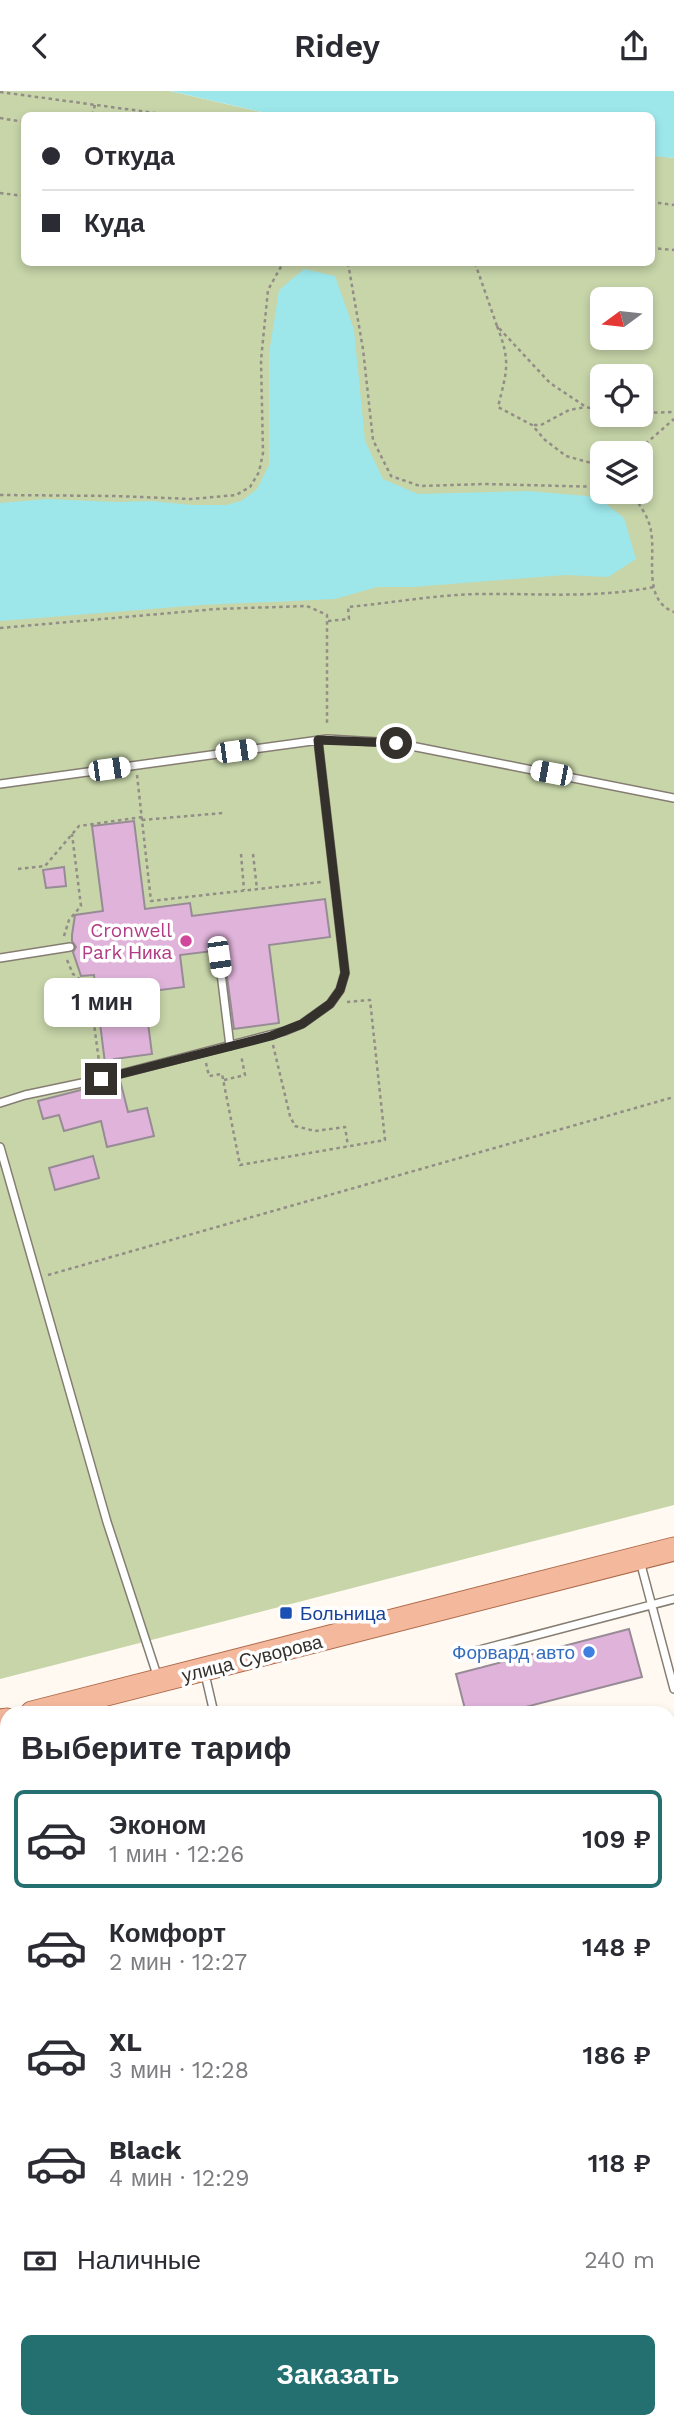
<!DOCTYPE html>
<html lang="ru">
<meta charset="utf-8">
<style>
:root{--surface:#fff;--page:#f7f7f7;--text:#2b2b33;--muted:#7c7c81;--line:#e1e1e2;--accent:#247070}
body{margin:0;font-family:"Work Sans",sans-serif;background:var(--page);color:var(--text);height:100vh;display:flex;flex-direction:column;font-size:26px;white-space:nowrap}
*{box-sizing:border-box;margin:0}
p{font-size:23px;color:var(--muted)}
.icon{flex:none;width:38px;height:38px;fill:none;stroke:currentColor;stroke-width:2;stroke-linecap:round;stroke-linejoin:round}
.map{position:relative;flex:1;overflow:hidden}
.panel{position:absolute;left:0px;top:1615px;width:676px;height:723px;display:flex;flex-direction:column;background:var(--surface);border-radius:21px 21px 0 0;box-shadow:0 4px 10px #0003}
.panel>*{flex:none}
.banner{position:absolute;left:21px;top:21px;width:634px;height:154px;border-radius:10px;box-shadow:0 4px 10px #0003;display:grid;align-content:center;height:154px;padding:0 21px;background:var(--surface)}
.needle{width:46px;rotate:255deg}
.buttons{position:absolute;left:590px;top:196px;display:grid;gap:14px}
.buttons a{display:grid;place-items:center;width:63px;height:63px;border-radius:10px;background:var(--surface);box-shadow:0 4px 10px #0003;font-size:35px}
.end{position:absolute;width:32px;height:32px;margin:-16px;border:9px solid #34302b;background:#fff;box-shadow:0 0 0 4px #fff}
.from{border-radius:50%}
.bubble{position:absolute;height:49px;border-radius:10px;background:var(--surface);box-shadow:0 4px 10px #0003;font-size:23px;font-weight:600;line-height:49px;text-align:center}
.car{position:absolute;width:21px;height:42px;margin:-21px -10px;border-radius:9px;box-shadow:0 0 5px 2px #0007;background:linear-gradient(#fff 24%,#345 0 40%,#fff 0 76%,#345 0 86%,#fff 0)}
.banner b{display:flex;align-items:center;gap:24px;height:66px;font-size:26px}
.banner b+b{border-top:2px solid var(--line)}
.banner i{width:18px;height:18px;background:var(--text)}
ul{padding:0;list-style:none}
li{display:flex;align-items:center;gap:21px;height:98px;margin:0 14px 10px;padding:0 7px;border:4px solid transparent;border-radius:10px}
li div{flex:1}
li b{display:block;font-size:26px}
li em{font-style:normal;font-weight:600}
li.active{border-color:var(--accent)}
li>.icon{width:63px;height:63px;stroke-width:1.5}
h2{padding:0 21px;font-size:32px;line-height:84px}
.pay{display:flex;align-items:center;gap:18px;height:77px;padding:0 21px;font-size:26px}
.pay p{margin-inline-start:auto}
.primary-button{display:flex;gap:14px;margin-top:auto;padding:14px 21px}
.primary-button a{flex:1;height:80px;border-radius:10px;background:var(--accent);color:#fff;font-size:28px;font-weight:600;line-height:80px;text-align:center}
header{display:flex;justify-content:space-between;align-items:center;height:91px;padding:0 21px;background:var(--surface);font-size:32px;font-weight:600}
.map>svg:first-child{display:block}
</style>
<header><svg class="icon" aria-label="back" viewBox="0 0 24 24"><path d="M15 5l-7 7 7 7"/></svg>Ridey<svg class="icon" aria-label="share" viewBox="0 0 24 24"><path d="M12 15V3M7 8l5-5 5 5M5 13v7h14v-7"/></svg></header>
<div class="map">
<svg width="674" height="2337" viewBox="0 0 674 2337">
<rect width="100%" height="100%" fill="#fff9f1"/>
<path fill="#c7d5a9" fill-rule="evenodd" d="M0 0H170L275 24H24V172H651V64L674 67V1414L0 1588ZM602 208H640V247H602ZM602 285H640V324H602ZM602 362H640V401H602Z
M674 1696V2337H431L430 2331H668V1698Z"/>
<path fill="#9de7eb" d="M170 0H674V67L651 65V24H275Z
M304 178 335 185 354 239 365 350 383 388 418 403 529 400 597 406 624 427 636 468 608 486 565 484 412 496H377L335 508 201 514 0 530V412L47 408 116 411 151 410 192 414H227L243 409 257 398 269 374V263L279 199Z"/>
<path fill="#e0b3da" stroke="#978b95" stroke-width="2" d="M134 730 145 818 190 812 192 825 325 808 330 846 269 854 279 932 234 938 224 863 220 859 180 864 184 896 144 901 152 963 114 968 117 978 106 980 94 884 81 885 73 861 76 856 72 850V844L75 824 103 820 92 735Z
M64 776 66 795 46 797 43 779Z
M120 989 128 1021 147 1017 154 1045 107 1056 101 1030 64 1040 59 1024 43 1028 38 1010Z
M93 1065 99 1087 55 1099 49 1077Z
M629 1538 642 1586 502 1622H466L456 1583Z"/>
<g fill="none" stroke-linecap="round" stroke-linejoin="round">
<g stroke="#857d72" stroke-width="10">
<path id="lane" d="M0 693 327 648 396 652 674 707
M219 866 230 955
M0 867 70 856
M0 1012 25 1004 101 988 285 940 302 933 330 913 340 899 345 882 318 649
M0 1056 107 1431 158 1587
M640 1470 674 1598
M468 1562 674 1508
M205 1583 214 1622
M668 1669 674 1667
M63 2331 64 2337
M210 2331 211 2337
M337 2331V2337
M400 2331 401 2337"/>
</g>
<g stroke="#ac6a4b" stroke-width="25">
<path id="primary" d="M32 1622 674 1458
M0 1630 7 1629"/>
</g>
<path stroke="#928d86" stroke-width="2.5" stroke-dasharray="3.5 3.5" stroke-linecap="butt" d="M0 1 170 24
M92 24 95 14
M0 27 24 31
M0 102 24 105
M651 111 674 114
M651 157 674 159
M348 172 363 258 373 349 391 385 420 395 485 393 602 396
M475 172 497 235 550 292 586 316 602 320
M497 235C511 271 507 279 498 316L532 334 545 349 566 365 602 375
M640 322 674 321
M534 334H541L569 319 586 316
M635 362 674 328
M630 401C638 411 649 426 651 440 656 467 642 509 674 521
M0 404 115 405 191 408 236 404 250 396 259 381 263 362 261 269 268 199 283 172
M328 530 349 528 348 516C391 512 434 504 477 503 537 502 593 508 654 496
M0 537 216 518 307 515 327 524V635
M137 684 151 810 321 791
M142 729 223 722
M241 763 244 799
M253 763 257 798
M18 778 45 775 79 735 142 726
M64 845 69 829 81 815 72 743
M67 869 73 883 89 895 100 978
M273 954 290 1025 295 1035 315 1040 345 1036 348 1055
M206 972 209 985 222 983 240 1074 385 1049 370 909 347 911
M224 989 245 984 241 964
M48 1184 674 1006
M0 1781 7 1780"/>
<use href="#lane" stroke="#fff" stroke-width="7"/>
<use href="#primary" stroke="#f4b89d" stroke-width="23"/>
</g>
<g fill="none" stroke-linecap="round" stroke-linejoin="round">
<path stroke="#34302b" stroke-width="9" d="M101 988 271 945 302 933 330 913 340 899 345 882 318 649 396 652"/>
</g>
<circle fill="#d1479c" stroke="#fff" stroke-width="2.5" cx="186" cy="850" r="7"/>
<rect fill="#1a4fb4" stroke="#fff" stroke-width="2.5" x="279" y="1515" width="14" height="14" rx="3.5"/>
<circle fill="#3f7fe0" stroke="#fff" stroke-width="2.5" cx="589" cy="1561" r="7"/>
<g text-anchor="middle" stroke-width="7" stroke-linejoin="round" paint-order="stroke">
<g font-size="19" fill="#b23c85" stroke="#fff" text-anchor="end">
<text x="172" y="846">Cronwell<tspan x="172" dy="22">Park Ника</tspan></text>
</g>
<g font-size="19" fill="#164399" stroke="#fff" text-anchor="start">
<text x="300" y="1529">Больница</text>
</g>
<g font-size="19" fill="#366cbe" stroke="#fff" text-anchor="end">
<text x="575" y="1568">Форвард авто</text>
</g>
<g font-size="19" fill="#34302b" stroke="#fff">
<text transform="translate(252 1567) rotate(-14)" y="7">улица Суворова</text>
</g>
</g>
</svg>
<div class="buttons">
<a><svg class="needle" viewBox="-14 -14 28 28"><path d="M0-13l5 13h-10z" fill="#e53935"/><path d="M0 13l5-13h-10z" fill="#7c7c81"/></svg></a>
<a><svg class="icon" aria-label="locate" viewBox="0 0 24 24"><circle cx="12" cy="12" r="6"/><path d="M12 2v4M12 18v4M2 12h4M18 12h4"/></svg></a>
<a><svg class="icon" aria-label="layers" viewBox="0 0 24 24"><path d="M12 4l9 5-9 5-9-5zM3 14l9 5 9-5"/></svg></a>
</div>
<i class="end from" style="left:396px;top:652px"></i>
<i class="end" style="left:101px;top:988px"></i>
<div class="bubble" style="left:44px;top:887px;width:116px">1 мин</div>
<i class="car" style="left:236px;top:660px;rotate:82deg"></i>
<i class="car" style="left:109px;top:678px;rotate:82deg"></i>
<i class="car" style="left:551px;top:682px;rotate:281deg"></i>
<i class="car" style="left:219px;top:866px;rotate:172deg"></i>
<div class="banner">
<b><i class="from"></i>Откуда</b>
<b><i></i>Куда</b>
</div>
<section class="panel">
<h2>Выберите тариф</h2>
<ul>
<li class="active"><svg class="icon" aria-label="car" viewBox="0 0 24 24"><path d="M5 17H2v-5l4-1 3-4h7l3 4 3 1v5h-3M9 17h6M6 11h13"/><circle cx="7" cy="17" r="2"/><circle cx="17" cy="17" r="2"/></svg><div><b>Эконом</b><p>1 мин · 12:26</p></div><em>109 ₽</em></li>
<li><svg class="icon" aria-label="car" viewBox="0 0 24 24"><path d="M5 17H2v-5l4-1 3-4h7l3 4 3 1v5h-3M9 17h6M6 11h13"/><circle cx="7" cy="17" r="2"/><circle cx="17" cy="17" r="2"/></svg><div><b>Комфорт</b><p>2 мин · 12:27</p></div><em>148 ₽</em></li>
<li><svg class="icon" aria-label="car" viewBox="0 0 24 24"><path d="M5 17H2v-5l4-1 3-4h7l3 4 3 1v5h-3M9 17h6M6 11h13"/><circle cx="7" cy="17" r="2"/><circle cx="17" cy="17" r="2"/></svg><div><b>XL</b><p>3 мин · 12:28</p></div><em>186 ₽</em></li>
<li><svg class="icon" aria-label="car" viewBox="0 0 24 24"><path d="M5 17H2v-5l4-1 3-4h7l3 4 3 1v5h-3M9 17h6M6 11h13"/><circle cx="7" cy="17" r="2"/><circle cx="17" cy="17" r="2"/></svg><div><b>Black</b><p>4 мин · 12:29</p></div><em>118 ₽</em></li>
</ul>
<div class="pay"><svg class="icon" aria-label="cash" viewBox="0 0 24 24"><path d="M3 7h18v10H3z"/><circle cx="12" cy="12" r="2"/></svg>Наличные<p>240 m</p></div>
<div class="primary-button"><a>Заказать</a></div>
</section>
</div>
